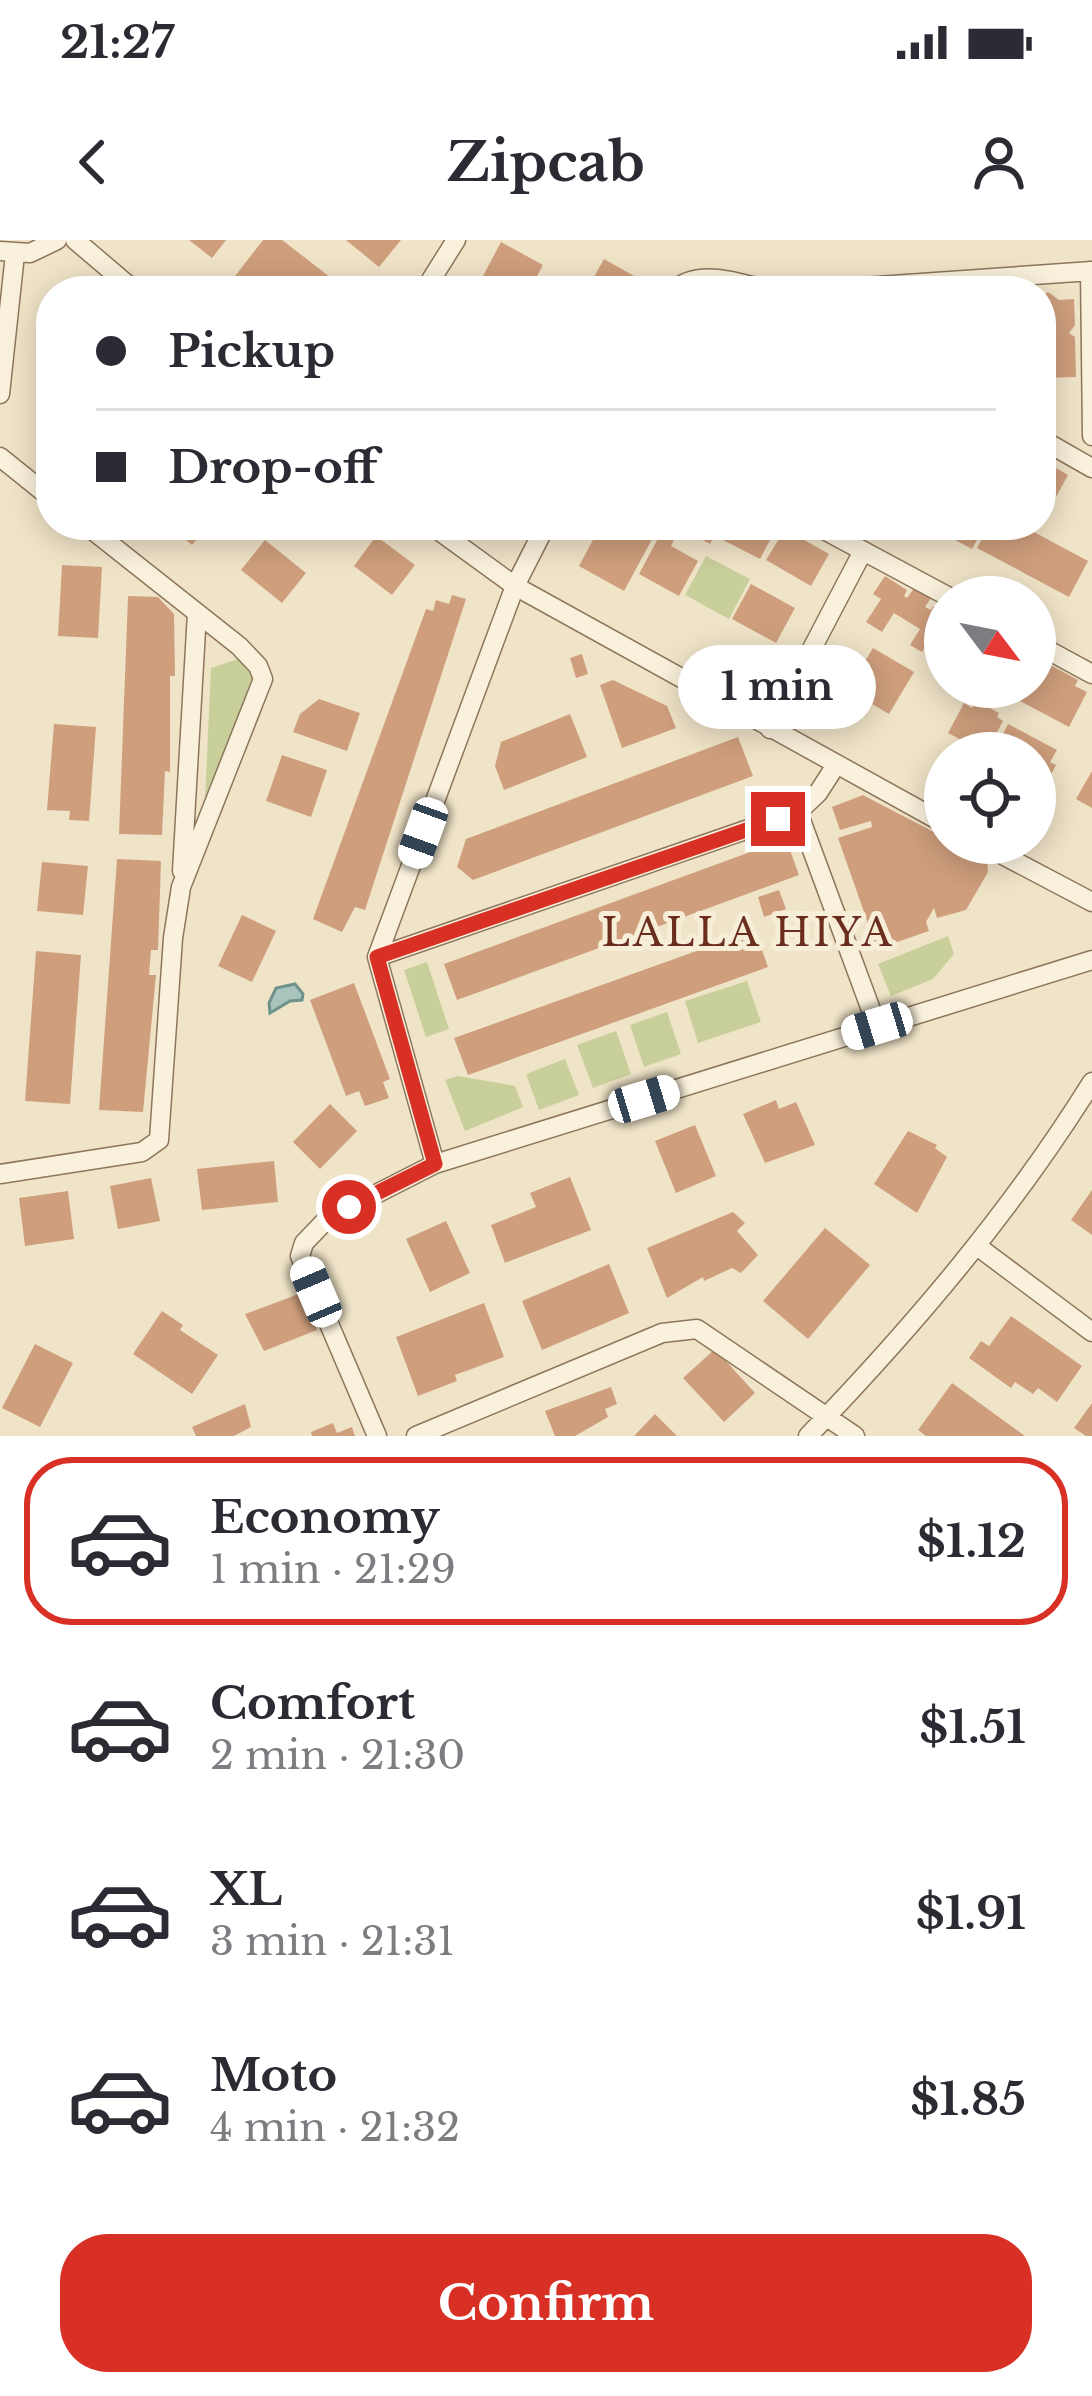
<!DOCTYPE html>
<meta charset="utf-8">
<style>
:root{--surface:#fff;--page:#f2f2f3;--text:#2b2b33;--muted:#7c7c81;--line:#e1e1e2;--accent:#d93025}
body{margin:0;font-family:"Libre Baskerville",serif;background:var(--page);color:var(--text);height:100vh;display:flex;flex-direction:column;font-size:45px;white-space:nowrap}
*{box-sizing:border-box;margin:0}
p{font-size:39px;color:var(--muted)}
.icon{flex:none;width:66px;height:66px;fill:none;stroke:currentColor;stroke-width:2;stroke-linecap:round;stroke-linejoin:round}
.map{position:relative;height:1196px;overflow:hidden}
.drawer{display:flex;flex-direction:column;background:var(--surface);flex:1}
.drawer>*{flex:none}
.banner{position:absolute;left:36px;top:36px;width:1020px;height:264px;border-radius:48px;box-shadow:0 6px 30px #0003;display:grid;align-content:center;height:264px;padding:0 60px;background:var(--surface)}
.needle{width:78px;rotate:122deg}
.buttons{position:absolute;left:924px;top:336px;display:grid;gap:24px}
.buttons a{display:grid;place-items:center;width:132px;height:132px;border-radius:50%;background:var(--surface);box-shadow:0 6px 30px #0003;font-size:60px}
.end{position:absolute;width:54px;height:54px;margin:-27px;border:15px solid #d93025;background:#fff;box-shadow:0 0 0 6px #fff}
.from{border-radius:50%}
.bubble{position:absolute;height:84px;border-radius:42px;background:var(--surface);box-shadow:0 6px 30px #0003;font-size:39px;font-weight:700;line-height:84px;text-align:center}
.car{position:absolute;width:36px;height:72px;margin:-36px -18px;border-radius:15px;box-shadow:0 0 9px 3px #0007;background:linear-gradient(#fff 24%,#345 0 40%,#fff 0 76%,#345 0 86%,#fff 0)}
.banner b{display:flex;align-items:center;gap:42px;height:114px;font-size:45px}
.banner b+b{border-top:3px solid var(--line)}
.banner i{width:30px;height:30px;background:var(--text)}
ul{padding:21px 0 0;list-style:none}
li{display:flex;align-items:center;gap:36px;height:168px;margin:0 24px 18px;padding:0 36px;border:6px solid transparent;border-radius:48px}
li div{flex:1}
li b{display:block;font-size:45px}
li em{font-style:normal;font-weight:700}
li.current{border-color:var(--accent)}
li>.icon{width:108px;height:108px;stroke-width:1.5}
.button{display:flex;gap:24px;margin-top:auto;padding:24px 60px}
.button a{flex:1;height:138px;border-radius:48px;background:var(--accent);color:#fff;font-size:48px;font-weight:700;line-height:138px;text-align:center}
.status{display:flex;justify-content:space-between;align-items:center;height:84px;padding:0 60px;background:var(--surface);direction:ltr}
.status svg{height:33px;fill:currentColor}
header{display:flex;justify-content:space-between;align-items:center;height:156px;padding:0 60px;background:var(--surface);font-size:54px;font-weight:700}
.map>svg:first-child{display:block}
</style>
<div class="status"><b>21:27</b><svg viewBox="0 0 49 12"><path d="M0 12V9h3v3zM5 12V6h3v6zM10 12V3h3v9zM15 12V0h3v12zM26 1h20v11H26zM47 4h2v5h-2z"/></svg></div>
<header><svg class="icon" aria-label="back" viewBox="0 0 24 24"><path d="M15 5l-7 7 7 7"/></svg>Zipcab<svg class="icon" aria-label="person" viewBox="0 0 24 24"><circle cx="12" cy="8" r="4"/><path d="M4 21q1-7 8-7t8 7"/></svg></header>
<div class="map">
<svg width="1092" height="1196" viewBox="0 0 1092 1196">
<rect width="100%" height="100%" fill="#f0e4c8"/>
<path fill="#c9cf9b" d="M706 316 750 339 729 379 685 355Z
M241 418 258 440 204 581 211 428Z
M948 696 954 714 933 739 891 756 878 724Z
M427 722 449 789 426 797 404 730Z
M747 741 761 782 698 803 685 761Z
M667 772 681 814 644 827 630 785Z
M616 791 631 834 593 848 577 805Z
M565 819 579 855 539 870 526 834Z
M458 836 515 846 523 867 465 891 445 840Z"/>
<path fill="#a9c4bc" stroke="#6f938a" stroke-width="3" d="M295 744 303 754 302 760 290 761 270 773 269 763 276 748Z"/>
<path fill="#cf9f7d" d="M189 0H226L212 18Z
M263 0H282L348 51H246L232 40Z
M346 0H401L379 27Z
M501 2 543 25 529 51H475Z
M604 19 643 41 638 51H586Z
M1048 52 1059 60 1074 59 1075 85 1069 93 1075 97 1076 137 1041 138V57Z
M1041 219 1068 235 1050 268 1041 263Z
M168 285H208L192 305Z
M601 285H647L657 290 624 351 579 326Z
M675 285H720L710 304Z
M723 285H778L760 319 717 297Z
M927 285H985L972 309Z
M989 285H1021L1088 321 1069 357 977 308Z
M785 289 829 314 811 346 766 320Z
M661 293 674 300 671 306 698 321 679 356 639 334Z
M376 296 415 325 392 355 354 326Z
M265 300 306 333 282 363 241 330Z
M62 325 102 327 98 398 58 396Z
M885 336 907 350 904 356 907 358 914 348 931 358 925 367 931 370 933 366 945 373 922 412 910 405 920 389 894 373 882 392 866 382 881 359 873 354Z
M751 344 795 368 776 403 732 379Z
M452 355 466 359 365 670 355 667 342 692 313 679 426 369 433 371 436 360 449 364Z
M128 356 158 357 174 374 175 436H170V532L165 531 162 595 119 594Z
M936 399 945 404V417L930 409Z
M873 408 914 432 889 474 838 444 852 422 861 428Z
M582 414 588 434 576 438 570 418Z
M1043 421 1078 440 1075 446 1087 452 1069 487 1020 461 1028 447H1035V435Z
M613 440 667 466 676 488 622 508 600 445Z
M993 447H1024L1016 461Z
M319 459 360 473 347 511 293 492 300 474Z
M976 461 999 473 997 477 1003 481 986 513 948 493 964 463 972 468Z
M570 474 587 517 504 550 495 526 501 502Z
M54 484 96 487 89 581 69 580 70 571 47 570Z
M1008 484 1057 510 1050 522 1056 525 1049 538 1044 535 1038 546 1035 544V513H993Z
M738 497 753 536 473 640 457 627 466 599Z
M282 515 327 530 311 577 266 561Z
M1092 531V568L1076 559Z
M863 555 945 598V603H954L987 620 988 632 966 670 937 678 934 668 926 682 929 691 877 709 838 598 872 587 871 581 840 590 832 567Z
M786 599 799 635 457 760 444 724Z
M117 619 161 621 158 710H151L149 735H156L143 872 99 870Z
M42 622 88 626 83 675 37 671Z
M779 650 786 669 764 677 758 657Z
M242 675 276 691 252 742 218 726Z
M755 690 768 727 468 835 454 798Z
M36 711 81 715 70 864 25 861Z
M354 743 390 839 383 842 389 858 365 866 359 851 346 856 310 760Z
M776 860 779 869 796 862 815 905 765 923 743 874Z
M330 864 357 891 320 929 293 902Z
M695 885 716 936 676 953 655 901Z
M908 891 937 905 935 908 947 917 917 973 874 944Z
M274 921 278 962 202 970 197 929Z
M570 937 591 990 505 1023 491 985 536 967 530 953Z
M151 938 160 981 118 989 110 946Z
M1092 950V995L1071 980Z
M68 951 74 999 25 1006 19 958Z
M733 972 745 983 737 991 758 1015 741 1033 732 1028 704 1041 703 1037 667 1058 647 1008Z
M446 981 470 1033 430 1052 406 999Z
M825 988 870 1025 808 1099 763 1061Z
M609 1024 629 1073 542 1110 522 1061Z
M304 1052 317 1090 264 1111 245 1074Z
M484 1063 504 1117 455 1135 457 1141 418 1156 396 1097Z
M162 1071 183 1085 180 1090 218 1115 192 1154 133 1114Z
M1011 1076 1082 1126 1057 1162 1038 1148 1033 1154 1015 1142 1011 1148 969 1118 981 1101 989 1106Z
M35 1104 73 1123 40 1187 2 1168Z
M715 1109 755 1153 724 1182 683 1138Z
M952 1143 1025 1196H926L918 1190Z
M611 1147 617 1164 605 1169 608 1177 575 1196H555L545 1171Z
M1092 1163V1196H1086L1074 1188Z
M245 1164 251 1187 234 1196H196L192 1187Z
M655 1174 677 1196H634Z
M333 1183 337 1193 352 1187 355 1196H312L311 1192Z"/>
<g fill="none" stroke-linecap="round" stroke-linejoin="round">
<g stroke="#8d765c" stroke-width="21">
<path id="minor" d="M75 0 135 51
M0 11 30 13 57 0
M1090 31 1092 196
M424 51 456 0
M674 51C697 27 743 44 771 51
M805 51 1092 31
M0 154 15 14
M1041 199 1092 228
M0 217 51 258
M431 285 515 346 945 584
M815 285 949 357
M1035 403 1092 434
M770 489 863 311
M798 572 877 786
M980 603 1092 662
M182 631 197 373
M377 717 798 572 818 553 836 525
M435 924 377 717 515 346 546 285
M0 934 142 912 159 900 173 698 181 647 263 439 258 426 239 406 86 285
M977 1006 1092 1092
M377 1196 300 1016 304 1003 327 979 435 924 1092 720
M416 1196 662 1093 697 1089 855 1196
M808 1196C913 1087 1011 972 1092 842"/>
</g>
<use href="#minor" stroke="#faf1dc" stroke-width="18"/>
</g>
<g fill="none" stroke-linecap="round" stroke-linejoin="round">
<path stroke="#d93025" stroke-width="15" d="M349 967 435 924 377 717 778 579"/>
</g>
<g text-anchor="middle" stroke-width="10" stroke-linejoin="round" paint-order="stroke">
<g font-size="39" letter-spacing="3" fill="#6b2e1e" stroke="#f7eed8">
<text x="748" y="706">LALLA HIYA</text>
</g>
</g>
</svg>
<div class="buttons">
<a><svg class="needle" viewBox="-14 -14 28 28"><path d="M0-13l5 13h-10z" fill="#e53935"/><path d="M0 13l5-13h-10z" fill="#7c7c81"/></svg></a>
<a><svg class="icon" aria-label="locate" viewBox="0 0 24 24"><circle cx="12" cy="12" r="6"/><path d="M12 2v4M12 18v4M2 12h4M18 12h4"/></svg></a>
</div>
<i class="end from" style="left:349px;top:967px"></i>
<i class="end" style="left:778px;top:579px"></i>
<div class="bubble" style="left:678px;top:405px;width:198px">1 min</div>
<i class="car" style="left:423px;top:593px;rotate:200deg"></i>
<i class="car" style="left:877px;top:786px;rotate:253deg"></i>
<i class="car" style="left:644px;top:859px;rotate:73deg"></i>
<i class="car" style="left:316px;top:1052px;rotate:337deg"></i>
<div class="banner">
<b><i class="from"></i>Pickup</b>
<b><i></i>Drop-off</b>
</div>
</div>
<section class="drawer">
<ul>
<li class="current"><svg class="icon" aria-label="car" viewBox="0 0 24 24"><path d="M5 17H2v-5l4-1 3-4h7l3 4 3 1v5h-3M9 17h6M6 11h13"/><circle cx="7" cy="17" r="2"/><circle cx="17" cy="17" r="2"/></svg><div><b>Economy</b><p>1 min · 21:29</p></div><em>$1.12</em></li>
<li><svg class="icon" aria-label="car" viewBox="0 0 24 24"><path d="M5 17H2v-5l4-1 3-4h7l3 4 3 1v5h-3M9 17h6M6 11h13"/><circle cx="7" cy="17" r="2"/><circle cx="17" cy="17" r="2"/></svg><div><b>Comfort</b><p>2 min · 21:30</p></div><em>$1.51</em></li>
<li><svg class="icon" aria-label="car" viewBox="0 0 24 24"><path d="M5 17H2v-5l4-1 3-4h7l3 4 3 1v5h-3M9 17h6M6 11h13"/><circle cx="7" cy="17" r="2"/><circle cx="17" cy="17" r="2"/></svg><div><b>XL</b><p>3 min · 21:31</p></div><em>$1.91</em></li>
<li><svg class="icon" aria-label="car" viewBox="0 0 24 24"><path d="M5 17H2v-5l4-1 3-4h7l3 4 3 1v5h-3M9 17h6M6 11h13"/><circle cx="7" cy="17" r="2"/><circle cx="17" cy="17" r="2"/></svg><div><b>Moto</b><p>4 min · 21:32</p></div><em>$1.85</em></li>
</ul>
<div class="button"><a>Confirm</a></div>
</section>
